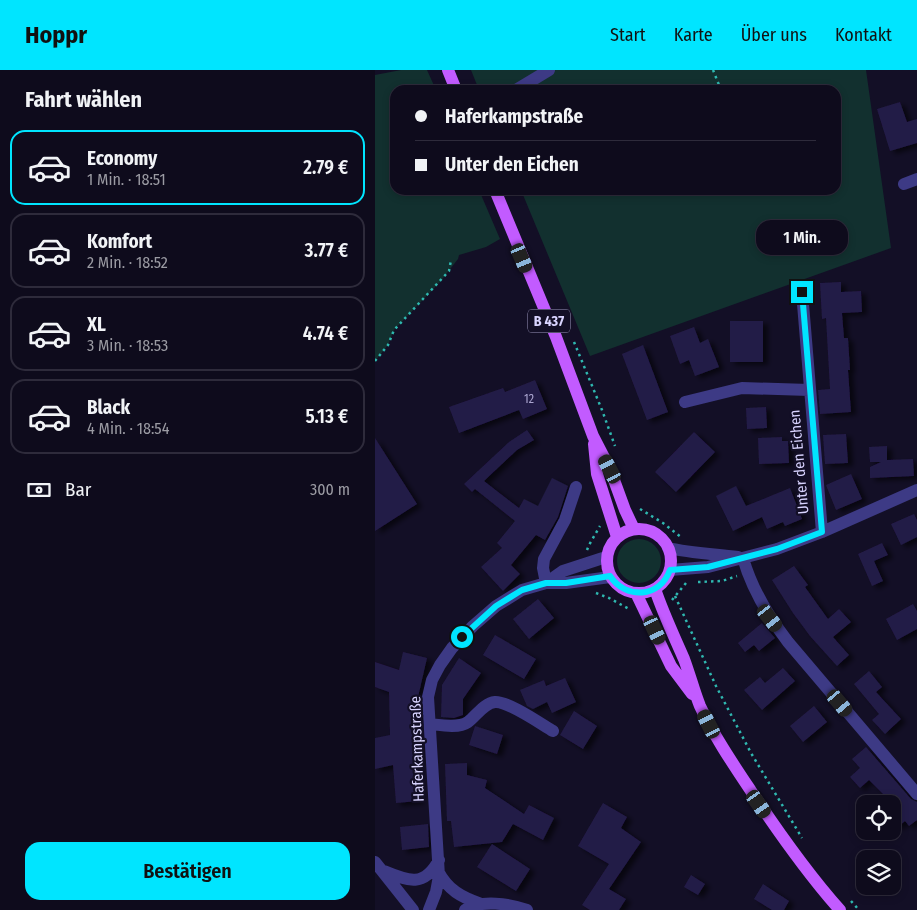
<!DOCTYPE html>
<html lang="de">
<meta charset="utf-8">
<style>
:root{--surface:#0e0b1c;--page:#171425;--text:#f1f3f6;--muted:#9b9ba3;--line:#2e2b3b;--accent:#00e5ff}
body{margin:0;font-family:"Fira Sans Condensed",sans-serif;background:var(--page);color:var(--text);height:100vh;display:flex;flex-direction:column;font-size:19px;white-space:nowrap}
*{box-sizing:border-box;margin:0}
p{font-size:16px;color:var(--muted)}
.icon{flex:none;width:28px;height:28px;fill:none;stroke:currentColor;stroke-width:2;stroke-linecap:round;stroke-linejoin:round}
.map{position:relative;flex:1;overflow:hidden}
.panel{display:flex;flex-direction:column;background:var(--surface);width:375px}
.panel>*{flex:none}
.hud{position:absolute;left:15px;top:15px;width:451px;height:110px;border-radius:15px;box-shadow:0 2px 8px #0003,0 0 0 1px var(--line);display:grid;align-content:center;height:110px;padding:0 25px;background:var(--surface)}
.controls{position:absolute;left:481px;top:725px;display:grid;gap:10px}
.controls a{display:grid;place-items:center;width:45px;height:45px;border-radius:10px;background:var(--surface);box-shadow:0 2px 8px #0003,0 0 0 1px var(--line);font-size:25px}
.end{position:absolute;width:22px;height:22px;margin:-11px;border:6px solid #00e5ff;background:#111;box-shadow:0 0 0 2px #111}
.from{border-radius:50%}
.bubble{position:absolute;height:35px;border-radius:15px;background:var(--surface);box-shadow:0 2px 8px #0003,0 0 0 1px var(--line);font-size:16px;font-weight:600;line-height:35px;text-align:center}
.car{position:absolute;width:15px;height:30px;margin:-15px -8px;border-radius:6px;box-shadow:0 0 4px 1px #0007;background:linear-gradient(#222 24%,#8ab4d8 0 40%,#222 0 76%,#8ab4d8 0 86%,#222 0)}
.hud b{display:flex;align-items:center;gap:18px;height:48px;font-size:19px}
.hud b+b{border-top:1px solid var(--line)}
.hud i{width:12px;height:12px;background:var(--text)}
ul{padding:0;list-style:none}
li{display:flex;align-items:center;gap:15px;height:75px;margin:0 10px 8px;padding:0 15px;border:2px solid var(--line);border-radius:15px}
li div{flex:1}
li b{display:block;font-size:19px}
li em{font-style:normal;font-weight:600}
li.current{border-color:var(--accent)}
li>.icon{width:45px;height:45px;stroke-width:1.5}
h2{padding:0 25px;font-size:22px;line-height:60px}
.pay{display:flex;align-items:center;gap:12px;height:55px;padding:0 25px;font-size:19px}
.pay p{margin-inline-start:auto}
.primary-button{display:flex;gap:10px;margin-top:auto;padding:10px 25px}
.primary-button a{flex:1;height:58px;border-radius:15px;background:var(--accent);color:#111;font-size:20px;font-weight:600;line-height:58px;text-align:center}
header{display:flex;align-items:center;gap:30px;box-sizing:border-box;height:70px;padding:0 25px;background:var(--accent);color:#111}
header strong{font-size:24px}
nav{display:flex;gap:28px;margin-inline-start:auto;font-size:18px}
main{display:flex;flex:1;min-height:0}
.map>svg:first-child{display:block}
</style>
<header>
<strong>Hoppr</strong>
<nav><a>Start</a><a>Karte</a><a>Über uns</a><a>Kontakt</a></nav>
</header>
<main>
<section class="panel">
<h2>Fahrt wählen</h2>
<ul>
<li class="current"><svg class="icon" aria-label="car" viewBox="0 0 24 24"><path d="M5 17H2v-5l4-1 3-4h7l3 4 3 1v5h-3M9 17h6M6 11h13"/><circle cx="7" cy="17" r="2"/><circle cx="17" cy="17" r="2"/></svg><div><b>Economy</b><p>1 Min. · 18:51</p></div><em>2.79 €</em></li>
<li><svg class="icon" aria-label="car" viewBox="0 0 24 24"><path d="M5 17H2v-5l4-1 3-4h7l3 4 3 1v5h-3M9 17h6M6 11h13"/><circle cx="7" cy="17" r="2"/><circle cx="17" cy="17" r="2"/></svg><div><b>Komfort</b><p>2 Min. · 18:52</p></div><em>3.77 €</em></li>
<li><svg class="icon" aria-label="car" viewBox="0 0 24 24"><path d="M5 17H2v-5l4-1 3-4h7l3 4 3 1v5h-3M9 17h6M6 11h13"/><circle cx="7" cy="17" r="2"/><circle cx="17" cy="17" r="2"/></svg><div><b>XL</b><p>3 Min. · 18:53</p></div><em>4.74 €</em></li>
<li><svg class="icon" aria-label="car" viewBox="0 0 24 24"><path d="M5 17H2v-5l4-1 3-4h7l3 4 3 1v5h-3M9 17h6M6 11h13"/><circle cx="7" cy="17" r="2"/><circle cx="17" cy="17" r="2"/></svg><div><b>Black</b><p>4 Min. · 18:54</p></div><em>5.13 €</em></li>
</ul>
<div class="pay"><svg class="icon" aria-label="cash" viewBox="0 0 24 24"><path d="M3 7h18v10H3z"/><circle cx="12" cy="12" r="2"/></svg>Bar<p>300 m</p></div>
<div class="primary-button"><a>Bestätigen</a></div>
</section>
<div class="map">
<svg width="542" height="840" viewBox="0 0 542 840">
<defs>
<filter id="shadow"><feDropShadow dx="5" dy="3" stdDeviation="2.5" flood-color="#0009"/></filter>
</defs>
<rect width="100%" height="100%" fill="#130f26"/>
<path fill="#12302f" d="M26 0H52L61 20H20V120H104L125 169 111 177 84 185 83 189 65 212 19 260 13 275 1 290 0 288V5Z
M96 0H491L516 178 215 286 146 120H461V20H104Z
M242 491a22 22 0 1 1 44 0a22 22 0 1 1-44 0Z"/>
<path fill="#241b47" filter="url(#shadow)" d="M525 32 532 52 542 49V73L515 81 502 39Z
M466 212V222L486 221 487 242 467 243 469 268H473L475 300H473L476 342 445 344 443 320 455 319 451 248 447 249 445 213Z
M355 251H388V292H355Z
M319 257 325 273 333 269 344 297 320 306 314 290 305 294 295 266Z
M268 275 293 342 272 350 247 284Z
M160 310 172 339 148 349 144 340 84 363 74 337 128 318 130 322Z
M391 337 392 358 372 359 371 338Z
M152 360 159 370 142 380 109 411 144 438 149 429 163 436 177 408 193 416 183 447 170 470 161 465 136 495 145 504 128 521 106 497 127 478 122 473 140 451 100 419 97 422 89 414 134 372Z
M319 362 340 382 301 422 280 402Z
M471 364 473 393 450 394 448 365Z
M407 367V371H413L414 393 384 394 383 368Z
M0 368 42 434 0 461Z
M512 376V390L538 389 539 406 495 408V397L506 392H495L494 377Z
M476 404 487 429 461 440 451 415Z
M361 416 371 436 415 418 427 449 410 456 408 452 392 459 387 447 358 461 341 426Z
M539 444 542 450V467L526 475 516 454Z
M507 473 513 485 499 491 508 511 497 516 483 484Z
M419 496 433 515 430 517 453 549 464 539 476 552 458 567 474 585 462 596 435 566 418 543 397 510Z
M163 529 179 548 154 569 138 549Z
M538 534 542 541V559L522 570 511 549Z
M387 553 400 568 384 581 379 575 370 582 363 573Z
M120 565 161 589 149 609 108 585Z
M28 582 52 588 43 627V652H37L45 690 40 691 44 731 21 733 18 695 0 699V668L15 665 14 622 0 617V592L24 600Z
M84 588 106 603 88 629V645L79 648 66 647 67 615Z
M408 598 420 611 387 640 369 620 385 607 390 613Z
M494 601 507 617 501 622 526 649 510 664 497 650 504 644 479 614Z
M190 608 201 632 177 643 172 632 158 639 152 636 145 620 169 610 171 616Z
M439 636 452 652 428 672 415 656Z
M199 641 222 656 208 679 185 665Z
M100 656 128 665 122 684 94 675Z
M491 677 536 729 542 732V750L534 756 530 751 523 757 518 750V734L494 710 485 718 475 707 485 698 477 689Z
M92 693V705L112 710 110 718 149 744 154 735 179 748 168 770 138 754 127 772 79 777 76 751H72L70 694Z
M228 733 252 747 246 758 266 772 234 819 251 829 244 840H215L207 835 234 794 203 776Z
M53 754 54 777 27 780 25 757Z
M117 774 155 799 141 821 102 797Z
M316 805 330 814 323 825 309 817Z
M388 814 414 831 409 840H397L379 829Z"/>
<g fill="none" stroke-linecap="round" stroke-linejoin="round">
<path stroke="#2fb8b0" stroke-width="2.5" stroke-dasharray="2.5 4" stroke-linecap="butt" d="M338 0 346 20
M199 272 227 340 240 376
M0 291 13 275 19 260 74 201 76 190
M265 439 288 453 306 467
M212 480 214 475 225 456
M323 512 347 511 362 506
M221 523 234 528 254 539
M300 526 341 616 376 683 427 768
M297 530 311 513
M476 831 484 840"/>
<path stroke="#3d3a85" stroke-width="12" d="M141 20 174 0
M529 114 542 109
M427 222 447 462
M310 332 367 318 434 320
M293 478C316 483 340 484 363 487
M368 488C377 520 393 546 413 572L542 724
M295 500 333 497 402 479 447 462 542 420
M171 513 168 498 169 489 190 450 201 417
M171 513H191L235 507
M55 654C65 655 83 659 93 652 101 646 109 633 120 632 133 631 166 654 178 661
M0 792 38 840
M9 801C33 811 49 818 64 790
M63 801C73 820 86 827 106 834
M54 840 61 822 64 806 53 627 57 610 65 595 77 578 98 556 121 536 147 520 171 513 188 501 231 487
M90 840C106 829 135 834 152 840"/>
<path stroke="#c25bff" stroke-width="12" d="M73 0 81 20
M120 120 181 267 218 366 235 399 250 440 259 459
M219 374 222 404 242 467
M232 491a32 32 0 1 1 64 0a32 32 0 1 1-64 0Z
M280 519C288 543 299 566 309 589 315 605 319 621 325 636 339 666 358 694 376 721 404 763 432 803 465 840
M261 523 296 596 317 624"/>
</g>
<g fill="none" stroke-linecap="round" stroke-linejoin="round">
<path stroke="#00e5ff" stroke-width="6" d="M87 567 121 536 147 520 171 513H191L235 506C251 530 285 528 295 500L333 497 402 479 447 462 427 222"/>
</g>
<g text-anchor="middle" stroke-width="4.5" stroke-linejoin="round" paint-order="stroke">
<g font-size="12" fill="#aca6d1">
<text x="154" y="333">12</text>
</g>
<rect fill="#130f26" stroke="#9e99be" stroke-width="1" x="153" y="239.5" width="42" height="23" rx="4"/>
<g font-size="14" font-weight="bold" fill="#d9d4ff">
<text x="174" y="256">B 437</text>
</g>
<g font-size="15" fill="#d9d4ff" stroke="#130f26">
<text transform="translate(424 392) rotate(-95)" y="5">Unter den Eichen</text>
<text transform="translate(42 679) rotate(-92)" y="5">Haferkampstraße</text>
</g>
</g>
</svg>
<div class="controls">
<a><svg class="icon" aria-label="locate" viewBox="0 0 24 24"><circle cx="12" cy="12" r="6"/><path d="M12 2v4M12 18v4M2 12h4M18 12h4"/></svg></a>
<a><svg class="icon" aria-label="layers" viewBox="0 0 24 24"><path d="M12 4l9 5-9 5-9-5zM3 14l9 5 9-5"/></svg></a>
</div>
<i class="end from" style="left:87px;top:567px"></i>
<i class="end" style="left:427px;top:222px"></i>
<div class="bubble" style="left:381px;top:150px;width:92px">1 Min.</div>
<i class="car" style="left:147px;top:188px;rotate:157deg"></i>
<i class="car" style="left:235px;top:399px;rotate:332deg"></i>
<i class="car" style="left:395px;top:548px;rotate:142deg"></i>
<i class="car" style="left:280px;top:560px;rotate:155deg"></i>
<i class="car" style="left:465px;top:633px;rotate:140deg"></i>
<i class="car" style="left:334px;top:654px;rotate:333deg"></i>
<i class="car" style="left:384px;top:734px;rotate:145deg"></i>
<div class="hud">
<b><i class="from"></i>Haferkampstraße</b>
<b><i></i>Unter den Eichen</b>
</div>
</div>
</main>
